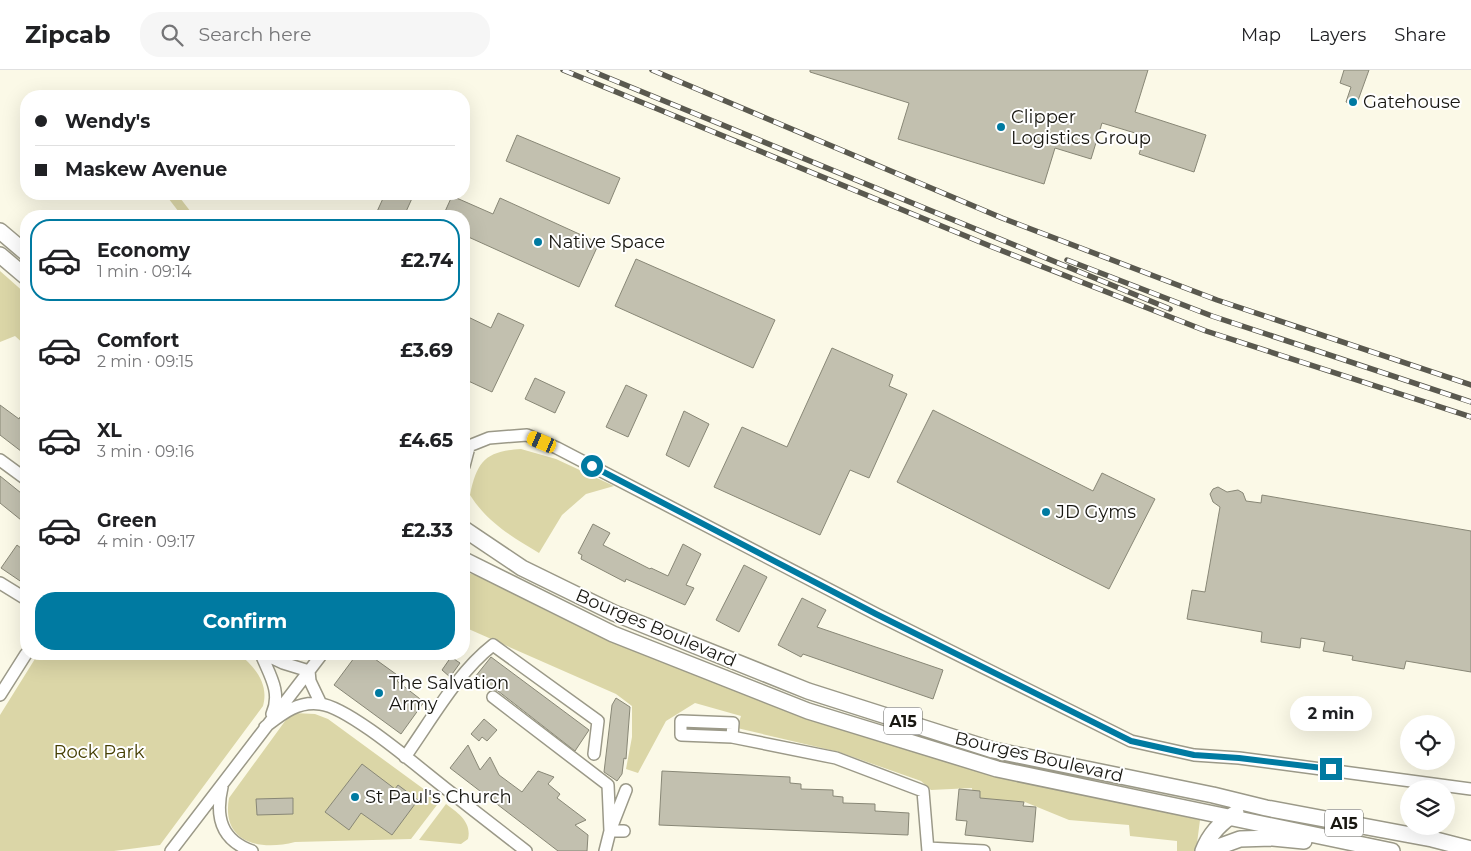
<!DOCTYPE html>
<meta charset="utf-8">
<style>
:root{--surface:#fff;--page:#f6f6f6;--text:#202124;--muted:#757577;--line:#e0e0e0;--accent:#007aa1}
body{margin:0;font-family:Montserrat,sans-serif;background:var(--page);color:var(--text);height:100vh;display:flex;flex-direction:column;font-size:19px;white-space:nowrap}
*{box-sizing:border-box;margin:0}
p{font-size:16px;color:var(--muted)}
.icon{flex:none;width:28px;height:28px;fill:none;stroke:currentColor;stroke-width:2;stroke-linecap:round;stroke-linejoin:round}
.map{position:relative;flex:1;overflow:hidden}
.sheet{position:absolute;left:20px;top:140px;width:450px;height:450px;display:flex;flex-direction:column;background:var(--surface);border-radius:20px;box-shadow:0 5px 20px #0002}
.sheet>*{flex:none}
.top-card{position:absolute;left:20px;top:20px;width:450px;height:110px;border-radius:20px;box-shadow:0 5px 20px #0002;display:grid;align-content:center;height:110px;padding:0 15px;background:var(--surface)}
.fabs{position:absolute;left:1400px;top:645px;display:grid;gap:10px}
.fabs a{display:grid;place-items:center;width:55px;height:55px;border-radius:50%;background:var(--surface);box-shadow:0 5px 20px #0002;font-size:25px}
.end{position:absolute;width:22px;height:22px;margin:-11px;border:6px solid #007aa1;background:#fff;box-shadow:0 0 0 2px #fff}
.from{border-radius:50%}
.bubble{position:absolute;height:35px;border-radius:18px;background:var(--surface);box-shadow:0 5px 20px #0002;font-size:16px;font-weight:700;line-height:35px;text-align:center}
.car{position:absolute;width:15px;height:30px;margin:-15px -8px;border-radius:6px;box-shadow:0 0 4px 1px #0007;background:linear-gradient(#f5c518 24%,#345 0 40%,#f5c518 0 76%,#345 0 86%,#f5c518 0)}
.top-card b{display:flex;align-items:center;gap:18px;height:48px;font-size:19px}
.top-card b+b{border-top:1px solid var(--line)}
.top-card i{width:12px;height:12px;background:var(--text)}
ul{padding:9px 0 0;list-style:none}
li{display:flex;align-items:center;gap:15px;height:82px;margin:0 10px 8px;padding:0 5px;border:2px solid transparent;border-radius:20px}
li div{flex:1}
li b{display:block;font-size:19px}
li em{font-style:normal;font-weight:700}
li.active{border-color:var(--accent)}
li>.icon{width:45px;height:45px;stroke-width:1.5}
.action{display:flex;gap:10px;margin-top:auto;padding:10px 15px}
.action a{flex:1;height:58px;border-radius:20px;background:var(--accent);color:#fff;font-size:20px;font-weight:700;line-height:58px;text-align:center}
header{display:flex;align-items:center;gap:30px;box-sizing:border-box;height:70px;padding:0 25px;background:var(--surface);border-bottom:1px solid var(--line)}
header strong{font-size:24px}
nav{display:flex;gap:28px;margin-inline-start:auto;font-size:18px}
.search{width:350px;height:45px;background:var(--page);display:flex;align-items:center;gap:12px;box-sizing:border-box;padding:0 18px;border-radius:20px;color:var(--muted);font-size:19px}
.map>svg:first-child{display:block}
</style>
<header>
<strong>Zipcab</strong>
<div class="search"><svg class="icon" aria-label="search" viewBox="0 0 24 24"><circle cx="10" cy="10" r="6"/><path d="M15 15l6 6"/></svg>Search here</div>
<nav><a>Map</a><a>Layers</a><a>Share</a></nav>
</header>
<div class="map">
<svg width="1471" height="781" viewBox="0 0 1471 781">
<rect width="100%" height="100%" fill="#fbf9e7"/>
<path fill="#dbd6a7" d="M165 124H177L194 146H182Z
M0 201 26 224V276L15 266 0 272Z
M521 379 556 389 614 416 586 424 562 445 539 483C511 466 488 453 470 425 477 391 486 381 521 379Z
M464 502 487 508 545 540 607 570 820 653 997 706 1200 750 1196 781H1177V771L1130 766 1129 755 1069 750 1025 732 973 730 972 718 931 720 921 711 839 682 737 658 741 646 695 633 666 651 638 703 626 699 632 667V636L616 624 464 557Z
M38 584H239C256 598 269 614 263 636L160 775 114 781H0V645Z
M294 643 315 644 328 649 440 731 411 769 295 772C260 781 221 773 229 728L288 647Z
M446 734C458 743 472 752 468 769L461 774 419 770Z"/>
<path fill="#c2c0af" stroke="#888776" d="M810 0H1148L1135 42 1206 65 1194 102 1139 84 1145 66 1102 53 1091 89 1055 78 1044 114 898 69 909 33 810 2Z
M1344 0H1369L1356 36 1346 32 1351 17 1340 13Z
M517 65 620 108 609 134 506 91Z
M385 124H414L404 146H375Z
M452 126 493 144 500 128 599 173 579 217 464 165V146H443Z
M636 189 775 250 753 298 615 236Z
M498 243 524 255 492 322 464 309V245L491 258Z
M832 278 893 305 889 316 907 324 869 408 850 400 820 465 714 417 742 357 787 377Z
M535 308 565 322 555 343 525 329Z
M626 315 647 325 628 367 606 357Z
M0 335 19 349 20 347 26 351V385L0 365Z
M933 340 1093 421 1102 403 1155 429 1109 519 897 412Z
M684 341 709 354 689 397 666 385Z
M0 406 26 427V454L0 433Z
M1218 417 1227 422 1238 420 1243 423 1246 431 1261 433 1262 425 1471 461V602L1406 591 1404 599 1352 590 1353 586 1323 581 1325 572 1301 568 1300 578 1261 572 1262 562 1187 549 1192 520 1205 522 1220 437 1213 432 1210 424 1213 419Z
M593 454 610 463 603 475 650 499 651 498 668 506 683 474 701 484 686 515 694 518 685 535 626 509 625 512 581 489 582 485 578 483Z
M17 475 26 482V515L1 498Z
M744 495 767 507 739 562 716 550Z
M802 528 826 540 817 557 943 600 933 629 803 584 801 587 778 575Z
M357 584H368L400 607 397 611 424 632 401 664 334 615Z
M451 587 460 593 450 607 442 600Z
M491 587 589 660 575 681 498 621 475 607Z
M616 628 630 637 626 689 624 688 622 704 617 711 604 702 612 635Z
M484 649 497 660 487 671 482 667 479 671 471 664Z
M468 675 480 700 490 687 499 705 522 722 538 701 554 707 548 714 560 724 557 728 586 750 575 755 588 765 587 781H558L450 698Z
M362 694 395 719 398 715 418 730 392 765 361 743 349 760 325 742Z
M662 701 790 707V713L801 714V719L833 720V726L843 727V733L875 734V741L909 743 908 765 659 755Z
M959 719 980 721V728L1024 732 1023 736 1036 737 1033 772 965 765 967 751 956 750Z
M293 728V744L257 745 256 729Z"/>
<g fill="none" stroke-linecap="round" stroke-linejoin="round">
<g stroke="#9b9988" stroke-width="14">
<path id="minor" d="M464 378 489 368 527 365 557 378 876 544 1131 671 1194 685 1239 688 1471 719
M0 390 26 409
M464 396 469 377
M0 513 26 529
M261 584C269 604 282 622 272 644
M264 584 283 593 309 601
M309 601 310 611 321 634
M0 625 26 584
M493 627 608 715 610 761 605 781
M265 657C282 644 297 631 320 634 349 637 419 698 445 718 472 739 499 760 526 781
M732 667 733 653 681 651V665L732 667 836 688 923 721 928 781
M405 687C432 649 457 603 493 575L598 651 594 684
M222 717C215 747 221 770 252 781
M624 761H610L626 720
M928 778 984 781
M171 781 322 584"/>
</g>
<g stroke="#9b9988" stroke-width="18">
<path id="major" d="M0 161 26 183
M0 185 26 207
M464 459 522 498 614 543 808 621 993 680 1213 725 1266 738 1432 769 1471 779
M464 490 613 564 808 641 997 699 1392 781
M1203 781C1209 765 1221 752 1236 743
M1207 781 1240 769 1273 768 1304 771"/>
</g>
<use href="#minor" stroke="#fff" stroke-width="11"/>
<use href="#major" stroke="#fff" stroke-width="15"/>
<g stroke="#5a594f" stroke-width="5.5">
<path id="rail" d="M563 0 990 176 1206 261 1471 347
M589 0 1170 239
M652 0 1002 148 1217 230 1471 315
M1067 190 1212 246 1471 332"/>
</g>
<use href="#rail" stroke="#fff" stroke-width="4" stroke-dasharray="11" stroke-linecap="butt"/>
</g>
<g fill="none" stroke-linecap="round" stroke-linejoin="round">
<path stroke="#007aa1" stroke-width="6" d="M592 396 876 544 1131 671 1194 685 1239 688 1331 699"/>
</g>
<g fill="#007aa1" stroke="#fff" stroke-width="2">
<circle cx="1353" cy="32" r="5"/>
<circle cx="1001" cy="57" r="5"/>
<circle cx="538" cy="172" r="5"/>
<circle cx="1046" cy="442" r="5"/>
<circle cx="379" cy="623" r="5"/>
<circle cx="355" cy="727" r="5"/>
</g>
<g text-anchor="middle" stroke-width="4" stroke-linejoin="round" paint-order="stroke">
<g fill="#fff" stroke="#5d5d58" stroke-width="1">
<rect x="884" y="637.5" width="38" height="27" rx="4"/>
<rect x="1325" y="739.5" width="38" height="27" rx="4"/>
</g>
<g font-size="16" font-weight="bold" fill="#181711">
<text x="903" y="657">A15</text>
<text x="1344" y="759">A15</text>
</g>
<g font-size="18" fill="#181711" stroke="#fff" text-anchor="start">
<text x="1363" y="38">Gatehouse</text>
<text x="1011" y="53">Clipper<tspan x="1011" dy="21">Logistics Group</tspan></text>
<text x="548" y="178">Native Space</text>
<text x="1056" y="448">JD Gyms</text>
<text x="389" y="619">The Salvation<tspan x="389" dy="21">Army</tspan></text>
<text x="365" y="733">St Paul's Church</text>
</g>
<g font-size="18" fill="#181711" stroke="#fff">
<text transform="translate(656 558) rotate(23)" y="6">Bourges Boulevard</text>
<text transform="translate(1039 687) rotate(13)" y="6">Bourges Boulevard</text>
</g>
<g font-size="18" fill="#453e02" stroke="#fff">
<text x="99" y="688">Rock Park</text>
</g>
</g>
</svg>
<div class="fabs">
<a><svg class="icon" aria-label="locate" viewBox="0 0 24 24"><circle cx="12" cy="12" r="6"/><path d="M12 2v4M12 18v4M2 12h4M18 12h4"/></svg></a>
<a><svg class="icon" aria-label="layers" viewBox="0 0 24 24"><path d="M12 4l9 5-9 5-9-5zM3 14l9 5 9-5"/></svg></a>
</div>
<i class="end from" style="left:592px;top:396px"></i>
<i class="end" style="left:1331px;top:699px"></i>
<div class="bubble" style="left:1290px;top:626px;width:82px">2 min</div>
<i class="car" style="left:542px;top:372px;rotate:293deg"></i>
<div class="top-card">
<b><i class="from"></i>Wendy's</b>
<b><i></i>Maskew Avenue</b>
</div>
<section class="sheet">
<ul>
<li class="active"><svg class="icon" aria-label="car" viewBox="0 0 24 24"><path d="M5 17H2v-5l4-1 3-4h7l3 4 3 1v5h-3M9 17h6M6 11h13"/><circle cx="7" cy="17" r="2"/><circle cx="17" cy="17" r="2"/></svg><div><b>Economy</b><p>1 min · 09:14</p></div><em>£2.74</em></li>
<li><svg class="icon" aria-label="car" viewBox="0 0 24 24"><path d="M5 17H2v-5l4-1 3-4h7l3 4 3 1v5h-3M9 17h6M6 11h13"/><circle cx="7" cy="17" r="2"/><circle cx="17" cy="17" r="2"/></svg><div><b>Comfort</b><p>2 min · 09:15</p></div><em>£3.69</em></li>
<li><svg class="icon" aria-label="car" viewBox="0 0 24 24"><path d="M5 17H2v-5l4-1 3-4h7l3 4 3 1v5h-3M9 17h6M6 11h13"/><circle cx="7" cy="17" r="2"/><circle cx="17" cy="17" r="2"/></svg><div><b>XL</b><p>3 min · 09:16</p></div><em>£4.65</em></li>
<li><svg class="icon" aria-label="car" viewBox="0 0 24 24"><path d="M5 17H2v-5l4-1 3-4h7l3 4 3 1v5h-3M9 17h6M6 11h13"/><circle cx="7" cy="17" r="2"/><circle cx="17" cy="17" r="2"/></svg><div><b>Green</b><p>4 min · 09:17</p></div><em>£2.33</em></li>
</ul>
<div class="action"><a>Confirm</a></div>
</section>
</div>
